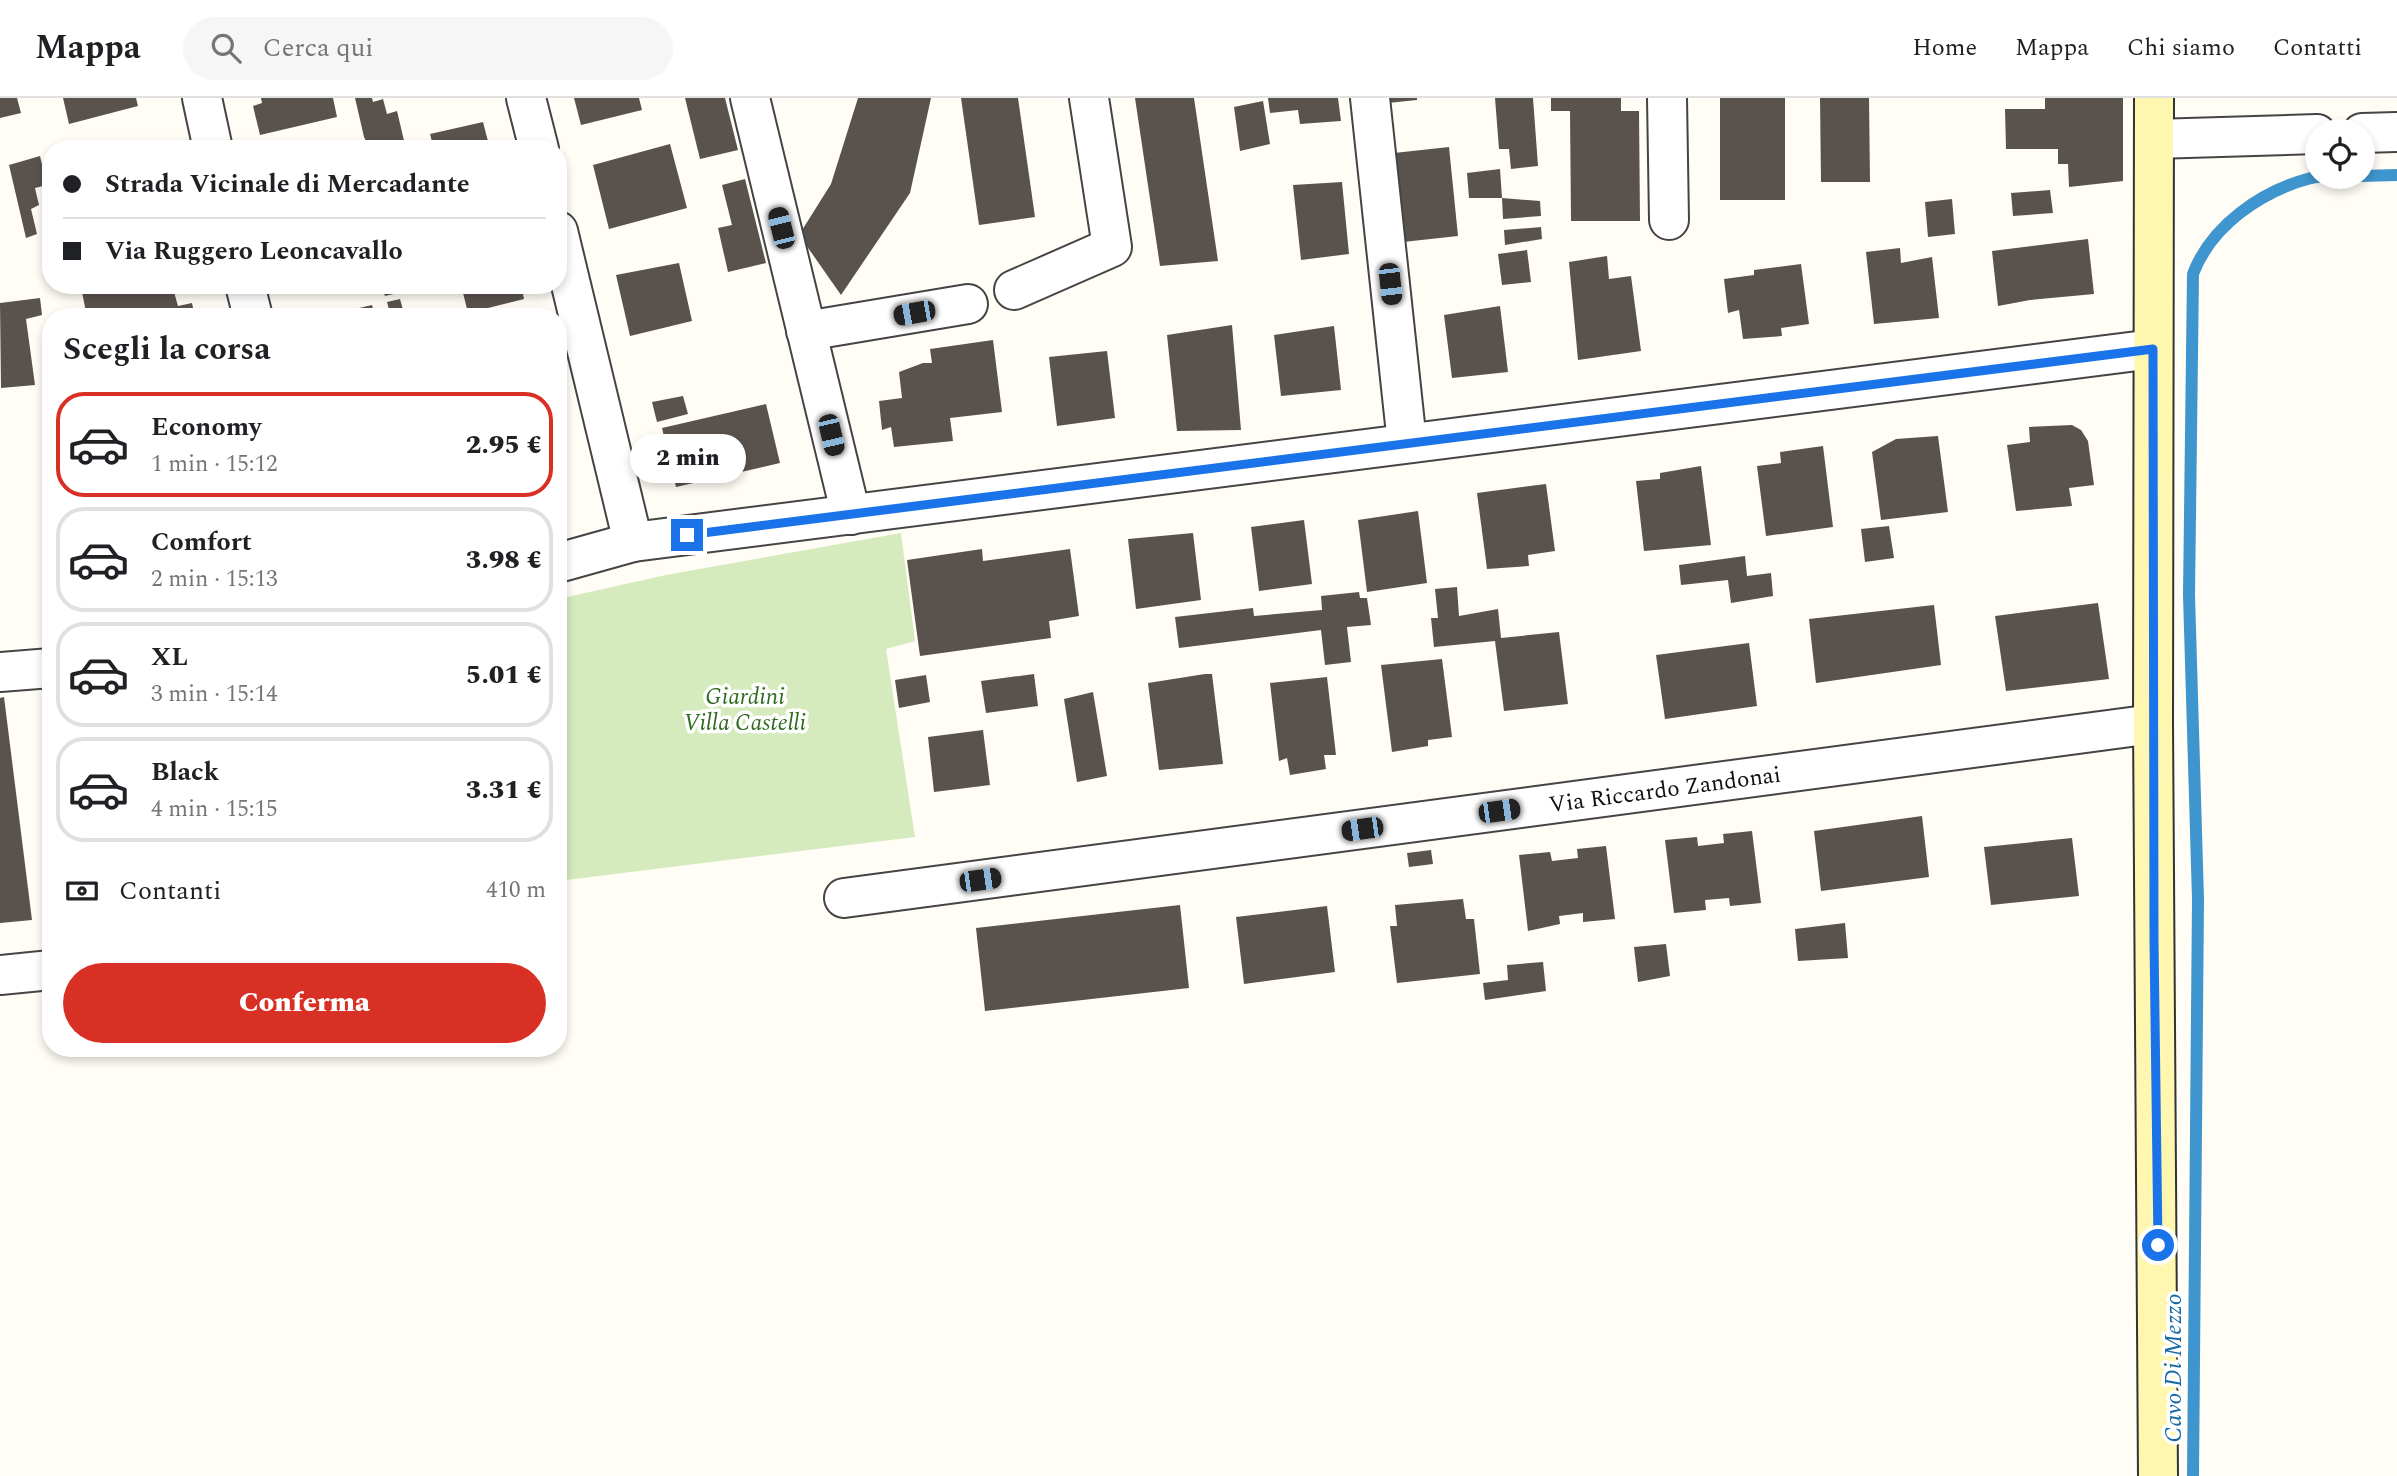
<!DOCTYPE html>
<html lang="it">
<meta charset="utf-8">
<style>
:root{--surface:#fff;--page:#f6f6f6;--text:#202124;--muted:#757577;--line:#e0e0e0;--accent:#d93025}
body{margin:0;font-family:Spectral,serif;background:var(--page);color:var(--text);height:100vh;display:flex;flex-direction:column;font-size:26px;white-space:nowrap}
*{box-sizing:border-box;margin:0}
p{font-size:23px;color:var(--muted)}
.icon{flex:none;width:38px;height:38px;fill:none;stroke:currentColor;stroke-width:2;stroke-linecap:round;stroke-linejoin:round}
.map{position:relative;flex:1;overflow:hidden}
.side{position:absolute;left:42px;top:210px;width:525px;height:749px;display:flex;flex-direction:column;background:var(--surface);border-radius:28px;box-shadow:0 4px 10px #0003}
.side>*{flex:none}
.banner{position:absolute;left:42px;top:42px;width:525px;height:154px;border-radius:28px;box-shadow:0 4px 10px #0003;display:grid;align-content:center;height:154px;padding:0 21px;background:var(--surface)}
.tools{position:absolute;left:2305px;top:21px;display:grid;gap:14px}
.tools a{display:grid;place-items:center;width:70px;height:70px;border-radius:50%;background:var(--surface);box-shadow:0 4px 10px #0003;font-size:35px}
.end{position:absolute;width:32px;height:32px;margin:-16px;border:9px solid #1a73e8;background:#fff;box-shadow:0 0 0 4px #fff}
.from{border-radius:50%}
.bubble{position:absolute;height:49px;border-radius:24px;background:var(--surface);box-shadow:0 4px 10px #0003;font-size:23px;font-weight:800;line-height:49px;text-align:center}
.car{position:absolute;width:21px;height:42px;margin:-21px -10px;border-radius:9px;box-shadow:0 0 5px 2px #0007;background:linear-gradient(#222 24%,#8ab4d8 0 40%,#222 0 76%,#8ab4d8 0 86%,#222 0)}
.banner b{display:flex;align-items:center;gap:24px;height:66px;font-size:26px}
.banner b+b{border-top:2px solid var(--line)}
.banner i{width:18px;height:18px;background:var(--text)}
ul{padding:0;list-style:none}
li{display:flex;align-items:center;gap:21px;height:105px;margin:0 14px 10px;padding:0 7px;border:4px solid var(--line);border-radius:28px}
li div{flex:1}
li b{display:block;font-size:26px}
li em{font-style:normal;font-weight:800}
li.on{border-color:var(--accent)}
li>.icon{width:63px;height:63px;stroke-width:1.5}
h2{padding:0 21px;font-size:32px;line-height:84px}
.pay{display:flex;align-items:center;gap:18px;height:77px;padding:0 21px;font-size:26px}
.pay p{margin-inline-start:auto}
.primary-button{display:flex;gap:14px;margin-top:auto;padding:14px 21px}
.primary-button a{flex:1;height:80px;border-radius:42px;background:var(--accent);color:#fff;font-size:28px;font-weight:800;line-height:80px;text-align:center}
header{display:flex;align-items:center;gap:42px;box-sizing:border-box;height:98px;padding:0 35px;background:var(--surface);border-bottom:2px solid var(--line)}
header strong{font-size:33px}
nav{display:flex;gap:38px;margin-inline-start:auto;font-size:24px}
.search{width:490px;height:63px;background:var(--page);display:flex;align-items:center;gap:18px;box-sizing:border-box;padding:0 24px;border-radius:38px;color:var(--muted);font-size:26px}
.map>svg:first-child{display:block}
</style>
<header>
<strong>Mappa</strong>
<div class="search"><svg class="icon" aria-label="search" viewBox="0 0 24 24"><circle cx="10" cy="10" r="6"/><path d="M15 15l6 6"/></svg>Cerca qui</div>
<nav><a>Home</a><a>Mappa</a><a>Chi siamo</a><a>Contatti</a></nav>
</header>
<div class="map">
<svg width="2397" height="1378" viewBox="0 0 2397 1378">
<rect width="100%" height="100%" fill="#fffdf5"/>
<path fill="#d5ebbd" d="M901 435 915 543 886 551 915 739 558 783V501L666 477Z"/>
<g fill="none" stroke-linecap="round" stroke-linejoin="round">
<path stroke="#3f96cf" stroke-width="12" d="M2362 78 2397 77
M2193 1378 2198 801 2189 497 2193 176C2211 128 2261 93 2311 80 2321 78 2333 79 2343 79"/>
</g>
<path fill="#5a524d" d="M0 0H17L21 15 0 20Z
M63 0H136L138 8 69 26Z
M261 0H333L337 19 260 37 253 8 262 5Z
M355 0H372L373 4 383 1 387 16 397 13 406 51H370L364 39Z
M574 0H639L642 12 581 27Z
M685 0H725L738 52 700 61Z
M858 0H931L910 95 841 197 799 137 831 86Z
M961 0H1018L1035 119 979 127Z
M1135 0H1194L1218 163 1160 168Z
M1268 0H1338L1341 23 1300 26 1298 12 1270 15Z
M1387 0H1417V2L1388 5Z
M1495 0H1533L1538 68 1511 71 1509 51H1499Z
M1551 0H1621V13H1639L1640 123H1571L1570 13H1551Z
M1720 0H1785V102H1720Z
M1820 0H1869L1870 84H1821Z
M2045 0H2123V83L2069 89 2068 66H2058V51H2006L2005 11H2045Z
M1263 3 1270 46 1240 53 1234 9Z
M483 24 490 51H434L430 36Z
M670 46 687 110 609 131 593 67Z
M1449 49 1458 138 1403 144 1394 55Z
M40 58 47 87 35 90 39 107 31 111 37 136 26 140 9 67Z
M1500 71 1502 100 1540 103 1541 118 1503 121 1502 100H1469L1467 75Z
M745 81 766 165 728 174 718 130 732 127 722 87Z
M1342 84 1349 156 1301 162 1293 87Z
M2050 92 2053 115 2013 118 2011 95Z
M1952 101 1955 136 1928 139 1925 104Z
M1541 129 1542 141 1505 147 1504 132Z
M2088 141 2094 196 2030 202 1998 208 1992 153Z
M1900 150 1901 165 1932 159 1939 220 1874 226 1866 154Z
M1527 152 1531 184 1502 187 1498 156Z
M1607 158 1609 181 1631 178 1641 253 1578 262 1569 164Z
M679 165 692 223 630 238 616 177Z
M1801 166 1809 226 1781 230 1782 238 1743 241 1739 212 1728 215 1724 181 1754 177V172Z
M136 187H172L178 208 192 205 195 219H87L82 194Z
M381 187H418L419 190 385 198Z
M461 187H521L524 201 468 215Z
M40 200 42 217 26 221 35 287 1 290 0 205Z
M400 201 405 219H391L387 204Z
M372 207 375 219H325V218Z
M1500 208 1508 274 1452 280 1444 217Z
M1232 227 1241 332 1177 333 1167 237Z
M1334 228 1341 292 1281 298 1274 237Z
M993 242 1002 314 950 320 953 343 894 349 891 329 882 332 879 303 902 300 899 274 923 265H932L930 251Z
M1107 253 1115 320 1057 328 1049 259Z
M683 298 688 316 657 324 652 304Z
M766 306 780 365 676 389 662 330Z
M2072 327 2081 332 2088 343 2094 387 2069 390 2072 408 2016 413 2007 347 2030 344 2029 329Z
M1938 338 1948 414 1881 422 1872 354 1896 341Z
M1823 348 1833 429 1766 438 1757 368 1781 365 1780 354Z
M1701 368 1711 447 1644 453 1636 383 1660 381V375Z
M1546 386 1555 453 1528 457 1529 468 1487 471 1477 395Z
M1418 413 1427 485 1367 494 1358 422Z
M1304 422 1312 486 1259 493 1251 429Z
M1889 428 1894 460 1865 464 1861 431Z
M1193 435 1201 502 1136 511 1128 441Z
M982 451 983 463 1070 451 1079 518 1049 523 1051 540 920 558 907 462Z
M1745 458 1747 478 1771 475 1773 498 1731 505 1728 482 1681 487 1679 467Z
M1457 489 1459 518 1498 511 1501 540 1559 534 1568 606 1504 613 1495 543 1434 549 1431 520H1438L1435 491Z
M1359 494 1360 500H1367L1371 527 1347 529 1351 564 1325 567 1321 532 1179 550 1175 519 1253 510 1254 518 1322 512 1321 498Z
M2098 505 2109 581 2006 593 1995 518Z
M1934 507 1941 567 1816 585 1809 521Z
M1749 545 1757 608 1665 621 1656 557Z
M1442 561 1452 639 1428 642V648L1392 654 1381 567Z
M1034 576 1038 608 986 615 981 583Z
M1205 576H1212L1223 666 1159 672 1148 585Z
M926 577 930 604 899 610 895 582Z
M1327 579 1336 657H1324L1326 671 1290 677 1287 660 1279 663 1270 585Z
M1093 594 1107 678 1077 684 1064 601Z
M4 599 32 822 0 825V600Z
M983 632 990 687 934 694 928 639Z
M1922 718 1929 779 1821 793 1814 733Z
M1752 733 1761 805 1730 808 1729 800 1705 802 1706 812 1674 815 1665 742 1697 739 1698 748 1724 745 1723 736Z
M2072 740 2079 798 1991 807 1984 749Z
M1606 748 1615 821 1583 824V815L1559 818 1560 826 1528 833 1519 757 1550 754 1552 763 1578 760 1577 751Z
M1431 752 1433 766 1409 769 1407 755Z
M1463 801 1466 821H1474L1480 876 1397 885 1390 828H1397L1395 807Z
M1180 807 1189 890 985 913 976 830Z
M1327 808 1335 874 1244 886 1236 819Z
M1845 825 1848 860 1798 863 1795 831Z
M1666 846 1670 878 1638 884 1634 849Z
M1543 864 1546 893 1485 902 1483 885 1508 882 1507 867Z"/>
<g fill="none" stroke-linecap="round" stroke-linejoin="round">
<g stroke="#444" stroke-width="42">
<g id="street">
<path d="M202 0 213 51"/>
<path d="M526 0 539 51"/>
<path d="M750 0 851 417"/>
<path d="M1370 0 1407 345"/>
<path d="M1667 0 1669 122"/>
<path d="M2362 35 2397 34"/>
<path d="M2154 41 2317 36"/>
<path d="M558 133 633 444"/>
<path d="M245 187 253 219"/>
<path d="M1014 192 1112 149 1089 0"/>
<path d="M806 233 968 206"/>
<path d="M558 465 633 444 2153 251"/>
<path d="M0 574 51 570"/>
<path id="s1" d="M844 800 2153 626"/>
<path d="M0 877 51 872"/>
</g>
</g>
<g stroke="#333" stroke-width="42">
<path id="secondary" d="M2154 0 2153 626 2158 1378"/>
</g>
<use href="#street" stroke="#fff" stroke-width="38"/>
<use href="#secondary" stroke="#fff6b0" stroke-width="38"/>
</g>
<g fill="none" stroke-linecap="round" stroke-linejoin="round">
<path stroke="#1a73e8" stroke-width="9" d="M687 437 2153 251 2154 842 2158 1147"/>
</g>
<g text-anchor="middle" stroke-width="7" stroke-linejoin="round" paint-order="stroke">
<g font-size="23" font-style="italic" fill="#2f6b1f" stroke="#fff">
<text x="745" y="606">Giardini<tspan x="745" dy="26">Villa Castelli</tspan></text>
</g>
<g font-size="23" fill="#111" stroke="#fff">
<text dy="8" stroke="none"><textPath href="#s1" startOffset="828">Via Riccardo Zandonai</textPath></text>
</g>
<g font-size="24" font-style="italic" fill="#1768a6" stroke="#fff">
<text transform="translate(2173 1270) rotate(-90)" y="8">Cavo Di Mezzo</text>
</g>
</g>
</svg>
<div class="tools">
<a><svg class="icon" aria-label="locate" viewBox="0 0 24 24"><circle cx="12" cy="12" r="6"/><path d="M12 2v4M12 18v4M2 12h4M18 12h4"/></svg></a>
</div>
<i class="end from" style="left:2158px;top:1147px"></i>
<i class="end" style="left:687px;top:437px"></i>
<div class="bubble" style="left:630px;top:336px;width:116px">2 min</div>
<i class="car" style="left:781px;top:130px;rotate:346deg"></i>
<i class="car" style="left:1390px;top:186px;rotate:174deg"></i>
<i class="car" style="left:914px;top:215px;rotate:260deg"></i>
<i class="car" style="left:831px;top:337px;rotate:167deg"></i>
<i class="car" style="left:1499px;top:713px;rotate:82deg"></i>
<i class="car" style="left:1362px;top:731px;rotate:262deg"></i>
<i class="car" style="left:980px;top:782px;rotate:82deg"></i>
<div class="banner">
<b><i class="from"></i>Strada Vicinale di Mercadante</b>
<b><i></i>Via Ruggero Leoncavallo</b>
</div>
<section class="side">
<h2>Scegli la corsa</h2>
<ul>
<li class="on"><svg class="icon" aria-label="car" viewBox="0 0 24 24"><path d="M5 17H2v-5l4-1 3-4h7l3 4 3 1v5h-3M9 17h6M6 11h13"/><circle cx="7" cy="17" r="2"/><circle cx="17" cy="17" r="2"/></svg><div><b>Economy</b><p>1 min · 15:12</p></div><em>2.95 €</em></li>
<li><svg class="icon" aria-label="car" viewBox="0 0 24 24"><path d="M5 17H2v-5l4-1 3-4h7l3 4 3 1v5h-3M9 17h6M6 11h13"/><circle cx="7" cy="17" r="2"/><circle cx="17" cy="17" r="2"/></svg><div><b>Comfort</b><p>2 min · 15:13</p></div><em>3.98 €</em></li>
<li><svg class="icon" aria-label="car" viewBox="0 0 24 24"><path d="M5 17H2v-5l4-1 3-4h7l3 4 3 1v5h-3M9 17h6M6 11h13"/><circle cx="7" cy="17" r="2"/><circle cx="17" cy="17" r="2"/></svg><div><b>XL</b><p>3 min · 15:14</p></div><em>5.01 €</em></li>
<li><svg class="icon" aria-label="car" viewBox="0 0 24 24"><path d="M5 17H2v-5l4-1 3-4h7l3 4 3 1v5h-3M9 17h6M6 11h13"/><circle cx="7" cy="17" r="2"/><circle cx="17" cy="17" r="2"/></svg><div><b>Black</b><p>4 min · 15:15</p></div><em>3.31 €</em></li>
</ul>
<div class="pay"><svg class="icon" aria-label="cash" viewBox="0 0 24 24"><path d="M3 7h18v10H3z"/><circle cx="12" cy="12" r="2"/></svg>Contanti<p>410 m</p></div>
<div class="primary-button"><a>Conferma</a></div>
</section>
</div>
